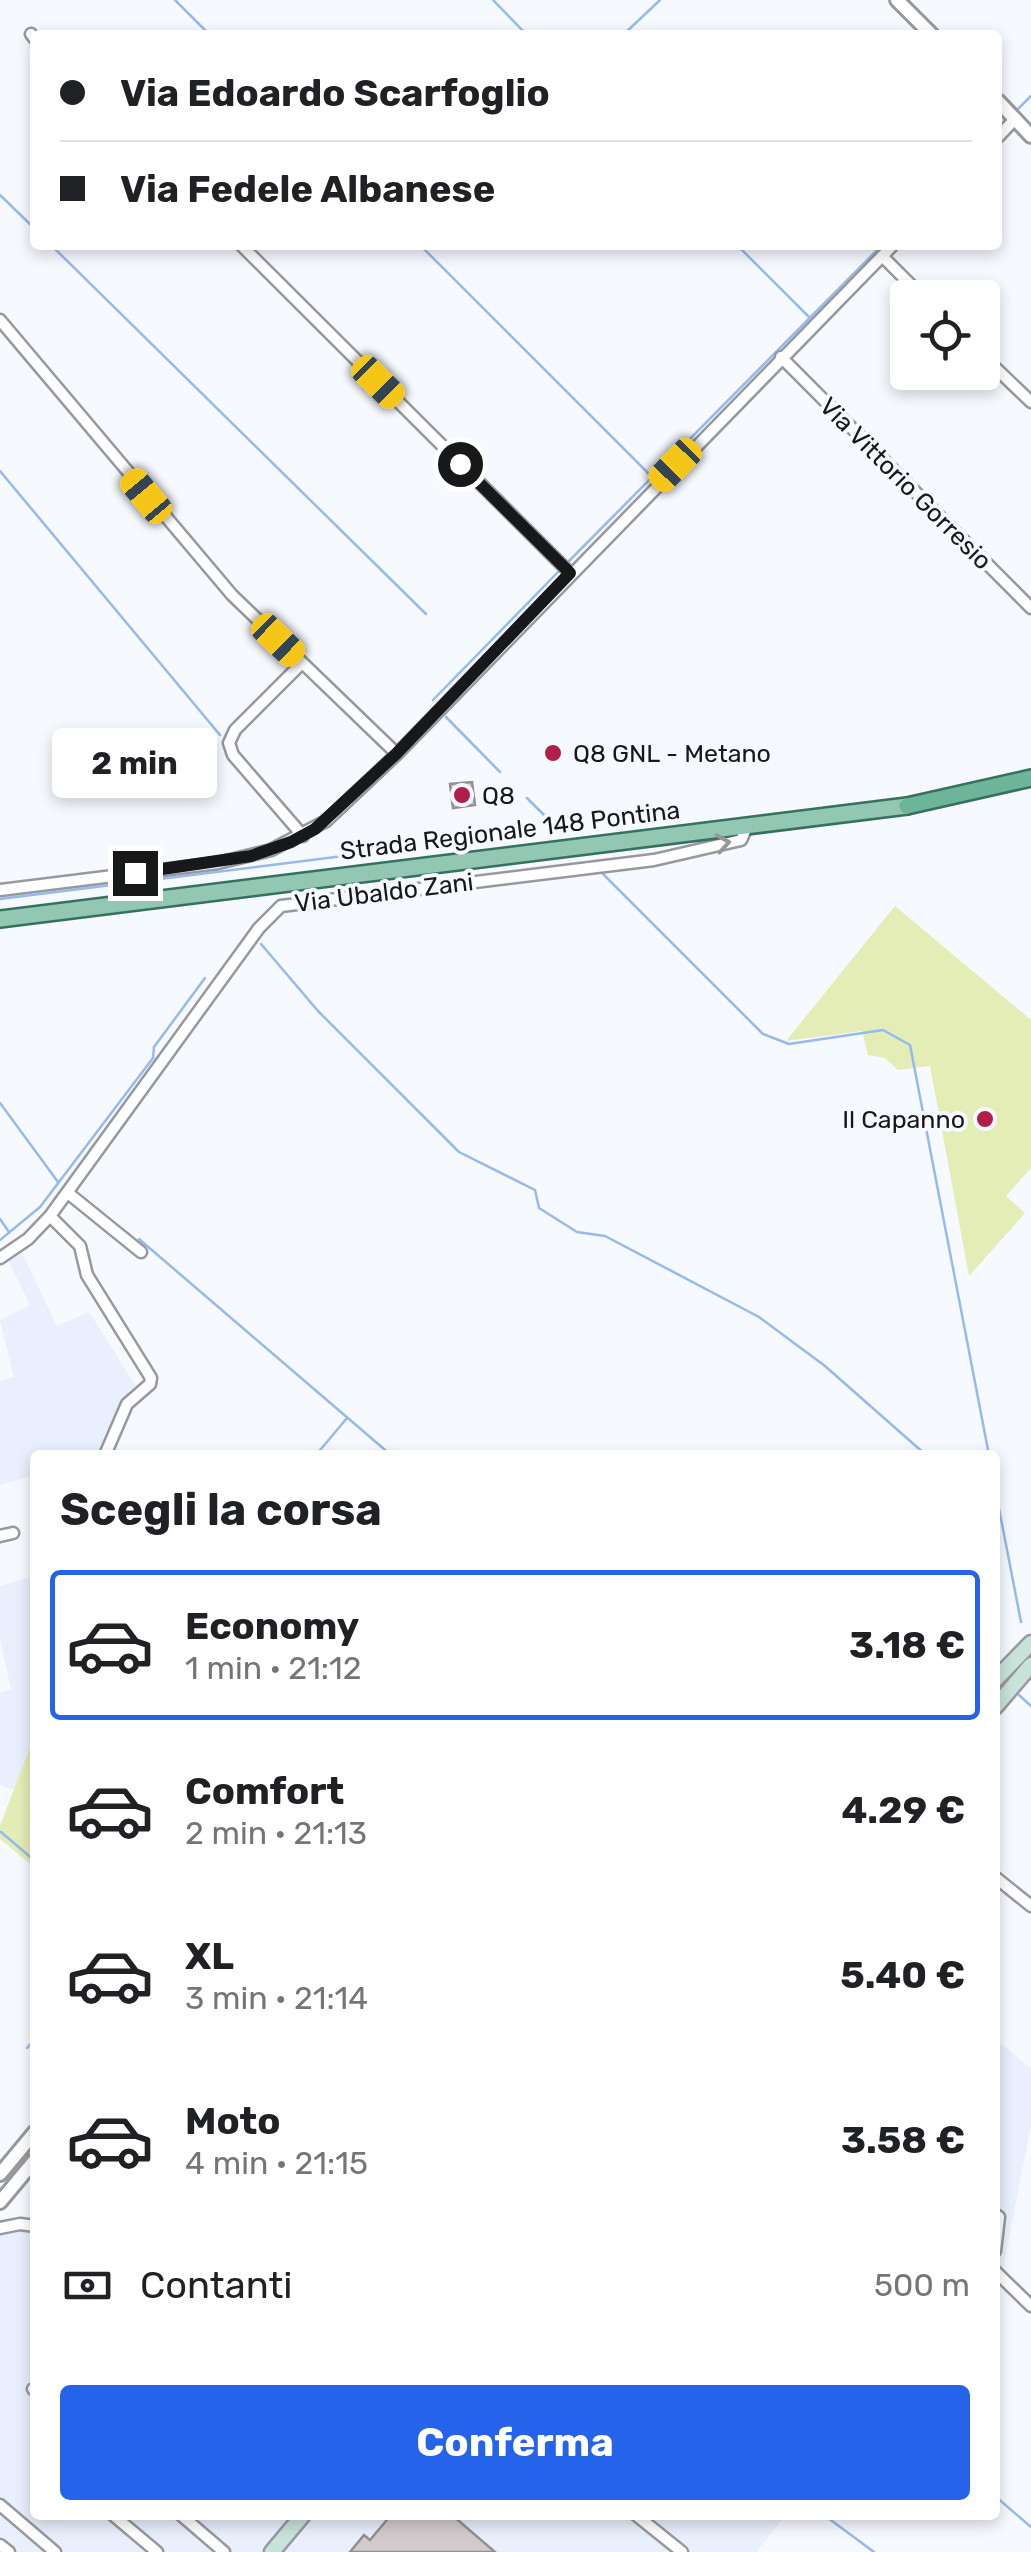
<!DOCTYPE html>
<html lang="it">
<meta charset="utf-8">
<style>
:root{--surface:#fff;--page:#f6f6f6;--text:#202124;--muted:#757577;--line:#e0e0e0;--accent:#2563eb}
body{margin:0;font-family:Rubik,sans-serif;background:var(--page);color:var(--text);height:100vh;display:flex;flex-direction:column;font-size:38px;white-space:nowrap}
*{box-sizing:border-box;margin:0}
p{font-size:32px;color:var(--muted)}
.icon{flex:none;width:55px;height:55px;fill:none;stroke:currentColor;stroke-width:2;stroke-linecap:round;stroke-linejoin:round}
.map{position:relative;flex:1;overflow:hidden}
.details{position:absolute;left:30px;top:1450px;width:970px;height:1070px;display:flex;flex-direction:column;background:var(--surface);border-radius:10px;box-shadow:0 5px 15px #0003}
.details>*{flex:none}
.hud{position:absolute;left:30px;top:30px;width:972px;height:220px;border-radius:10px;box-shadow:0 5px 15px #0003;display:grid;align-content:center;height:220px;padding:0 30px;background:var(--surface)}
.tools{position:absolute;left:890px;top:280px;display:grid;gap:20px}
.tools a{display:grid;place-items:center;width:110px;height:110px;border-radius:10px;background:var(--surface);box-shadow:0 5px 15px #0003;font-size:50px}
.end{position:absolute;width:45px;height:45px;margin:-22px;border:12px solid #17181a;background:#fff;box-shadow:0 0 0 5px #fff}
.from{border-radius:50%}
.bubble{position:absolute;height:70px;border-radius:10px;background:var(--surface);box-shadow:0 5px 15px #0003;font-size:32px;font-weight:700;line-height:70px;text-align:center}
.car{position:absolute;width:30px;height:60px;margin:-30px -15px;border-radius:12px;box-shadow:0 0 8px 2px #0007;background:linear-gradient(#f5c518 24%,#345 0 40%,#f5c518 0 76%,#345 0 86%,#f5c518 0)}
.hud b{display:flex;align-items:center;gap:35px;height:95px;font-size:38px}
.hud b+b{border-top:2px solid var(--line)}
.hud i{width:25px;height:25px;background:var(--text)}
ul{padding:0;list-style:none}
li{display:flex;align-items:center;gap:30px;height:150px;margin:0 20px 15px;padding:0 10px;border:5px solid transparent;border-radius:10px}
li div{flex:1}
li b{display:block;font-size:38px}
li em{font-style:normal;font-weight:700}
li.active{border-color:var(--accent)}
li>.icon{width:90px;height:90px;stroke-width:1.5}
h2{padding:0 30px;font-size:45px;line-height:120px}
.pay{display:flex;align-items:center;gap:25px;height:110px;padding:0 30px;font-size:38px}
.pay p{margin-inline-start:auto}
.button{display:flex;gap:20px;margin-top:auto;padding:20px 30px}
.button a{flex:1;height:115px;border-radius:10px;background:var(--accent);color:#fff;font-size:40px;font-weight:700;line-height:115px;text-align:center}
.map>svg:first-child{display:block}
</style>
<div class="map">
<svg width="1031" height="2552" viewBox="0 0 1031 2552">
<rect width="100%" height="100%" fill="#f6f9fe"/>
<path fill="#e9effc" d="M22 1253 57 1326 89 1312 136 1386 129 1390 101 1455H35V1475L0 1485V1381L14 1377 0 1320 30 1305 9 1262Z
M35 1576V1734L14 1790 0 1785V1693L11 1689 0 1639V1586Z
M995 2039 1031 2068V2125L1003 2268 995 2277Z
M20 2229 35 2231V2515H786L756 2552H0V2234Z"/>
<path fill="#e3edb5" d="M895 906 1031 1020V1168L1006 1196 1025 1213 969 1276 930 1066 898 1070 885 1058 868 1055 862 1031 786 1041Z
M35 1734V1868L0 1839V1826Z"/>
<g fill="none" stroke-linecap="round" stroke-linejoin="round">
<path stroke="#95baf0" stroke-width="2.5" d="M175 0 210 35
M493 0 527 35
M623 35 660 0
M1018 109 1031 96
M998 129 1003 124
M0 195 35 229
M51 245 426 614
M420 245 652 477
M737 245 809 317
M0 471 220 735
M568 562 880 247
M433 700 560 570
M446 717 500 772
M527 798 552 823
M603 874 763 1034 789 1044 883 1030 910 1045 989 1455
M0 899 391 850
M261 944 318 1011 459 1152 535 1190 539 1208 577 1232 605 1236 759 1317 825 1366 926 1455
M0 1103 58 1182
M0 1219 9 1232
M139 1239 391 1455
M0 1240 40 1207 153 1058 154 1047 205 978
M316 1455 347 1418
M995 1488 1021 1622
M1019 1695 1031 1706
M1 1832 35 1861
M27 2048 35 2039
M995 2496 1031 2527
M824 2515 874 2552"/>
</g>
<path fill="#d1cbce" stroke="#958f91" stroke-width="2.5" d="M472 782 475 805 453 808 450 784Z
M391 2515H452L495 2552H350L364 2535 370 2540Z"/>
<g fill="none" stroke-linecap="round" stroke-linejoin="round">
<g stroke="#96999e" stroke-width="15">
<path id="minor" d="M31 34 35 39
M998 137 1015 119
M241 245 570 573
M882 256 924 298
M0 320 232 595 397 754
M982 355 1031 402
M781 357 1031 608
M302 663 235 730 229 743 233 755 303 836
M0 890 218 863 271 850 326 821 397 754 893 245
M68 1193 141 1252
M50 1216 80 1246 87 1275 151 1378 150 1384 127 1404 105 1455
M0 1258 28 1239 50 1216 259 928 281 906 654 860 741 840 747 827
M0 1536 13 1533
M995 1877 1031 1906
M995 2214 999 2217 995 2251
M0 2228 20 2224 35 2226
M995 2271 1031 2306
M33 2389 35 2390
M0 2505 55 2552
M113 2515 157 2552
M181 2515 224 2552
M636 2515 682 2552
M0 2545 9 2552"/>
</g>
<g stroke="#96999e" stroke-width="18">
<path id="tertiary" d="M897 0 932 35
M998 101 1031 136
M0 2174 35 2132
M0 2202 35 2160"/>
</g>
<g stroke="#96999e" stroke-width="19">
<path id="secondary" d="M995 1680 1031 1643
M995 1707 1031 1665
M272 2552 303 2515"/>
</g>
<g stroke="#36715d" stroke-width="20">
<path id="primary" d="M0 919 907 806"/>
</g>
<g stroke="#36715d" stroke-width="20">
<path id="trunk" d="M907 806 1031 778"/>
</g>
<use href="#minor" stroke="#fff" stroke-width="10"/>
<use href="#tertiary" stroke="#fff" stroke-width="12"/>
<use href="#secondary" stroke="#c8e3d9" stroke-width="14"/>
<use href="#primary" stroke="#91c7b3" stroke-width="15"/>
<use href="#trunk" stroke="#6cb49a" stroke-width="15"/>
</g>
<defs><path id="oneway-chevron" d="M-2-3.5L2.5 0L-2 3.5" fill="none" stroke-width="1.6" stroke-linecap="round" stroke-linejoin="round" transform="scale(2.5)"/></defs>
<use stroke="#979798" href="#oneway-chevron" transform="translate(723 843) rotate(-10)"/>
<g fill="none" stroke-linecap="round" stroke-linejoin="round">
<path stroke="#17181a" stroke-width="12" d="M135 873 251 856 291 842 315 829 396 754 570 573 460 464"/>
</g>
<g fill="#b11f49" stroke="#f6f9fe" stroke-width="4">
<circle cx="553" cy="753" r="10"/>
<circle cx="462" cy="795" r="10"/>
<circle cx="985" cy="1119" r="10"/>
</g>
<g text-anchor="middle" stroke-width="8" stroke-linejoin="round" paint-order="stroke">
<g font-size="25" fill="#17181a" stroke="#f6f9fe">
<text transform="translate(906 483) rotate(45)" y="9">Via Vittorio Gorresio</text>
<text transform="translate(510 830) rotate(-7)" y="9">Strada Regionale 148 Pontina</text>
<text transform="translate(384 892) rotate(-7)" y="9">Via Ubaldo Zani</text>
</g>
<g font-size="25" fill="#17181a" stroke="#f6f9fe" text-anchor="start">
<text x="573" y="762">Q8 GNL - Metano</text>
<text x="482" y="804">Q8</text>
<text x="965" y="1128" text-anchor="end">Il Capanno</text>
</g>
</g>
</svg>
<div class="tools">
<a><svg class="icon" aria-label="locate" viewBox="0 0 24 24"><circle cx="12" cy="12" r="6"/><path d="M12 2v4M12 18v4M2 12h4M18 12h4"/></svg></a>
</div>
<i class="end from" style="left:460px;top:464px"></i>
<i class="end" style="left:135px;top:873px"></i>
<div class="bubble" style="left:52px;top:728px;width:165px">2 min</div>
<i class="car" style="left:378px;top:382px;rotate:135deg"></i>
<i class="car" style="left:675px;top:465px;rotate:224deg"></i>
<i class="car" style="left:146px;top:496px;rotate:320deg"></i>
<i class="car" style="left:278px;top:640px;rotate:134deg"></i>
<div class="hud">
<b><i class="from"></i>Via Edoardo Scarfoglio</b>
<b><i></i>Via Fedele Albanese</b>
</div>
<section class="details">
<h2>Scegli la corsa</h2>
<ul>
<li class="active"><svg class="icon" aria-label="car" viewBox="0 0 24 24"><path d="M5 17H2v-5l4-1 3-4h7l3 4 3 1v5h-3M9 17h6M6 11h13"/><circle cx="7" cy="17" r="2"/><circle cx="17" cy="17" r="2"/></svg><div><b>Economy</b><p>1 min · 21:12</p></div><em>3.18 €</em></li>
<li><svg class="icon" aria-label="car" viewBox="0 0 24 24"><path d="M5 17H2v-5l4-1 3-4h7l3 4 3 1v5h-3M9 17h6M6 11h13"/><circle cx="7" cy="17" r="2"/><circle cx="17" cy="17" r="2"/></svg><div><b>Comfort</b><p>2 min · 21:13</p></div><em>4.29 €</em></li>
<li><svg class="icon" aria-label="car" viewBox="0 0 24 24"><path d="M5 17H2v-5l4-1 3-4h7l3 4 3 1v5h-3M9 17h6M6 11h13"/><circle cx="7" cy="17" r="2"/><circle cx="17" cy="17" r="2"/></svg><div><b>XL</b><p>3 min · 21:14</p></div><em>5.40 €</em></li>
<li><svg class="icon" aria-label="car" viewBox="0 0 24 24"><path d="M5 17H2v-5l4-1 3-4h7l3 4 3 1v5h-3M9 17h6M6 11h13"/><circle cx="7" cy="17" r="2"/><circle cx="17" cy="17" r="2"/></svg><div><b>Moto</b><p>4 min · 21:15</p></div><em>3.58 €</em></li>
</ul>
<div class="pay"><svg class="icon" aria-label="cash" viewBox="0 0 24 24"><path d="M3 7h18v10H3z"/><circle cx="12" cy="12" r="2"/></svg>Contanti<p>500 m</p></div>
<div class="button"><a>Conferma</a></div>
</section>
</div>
